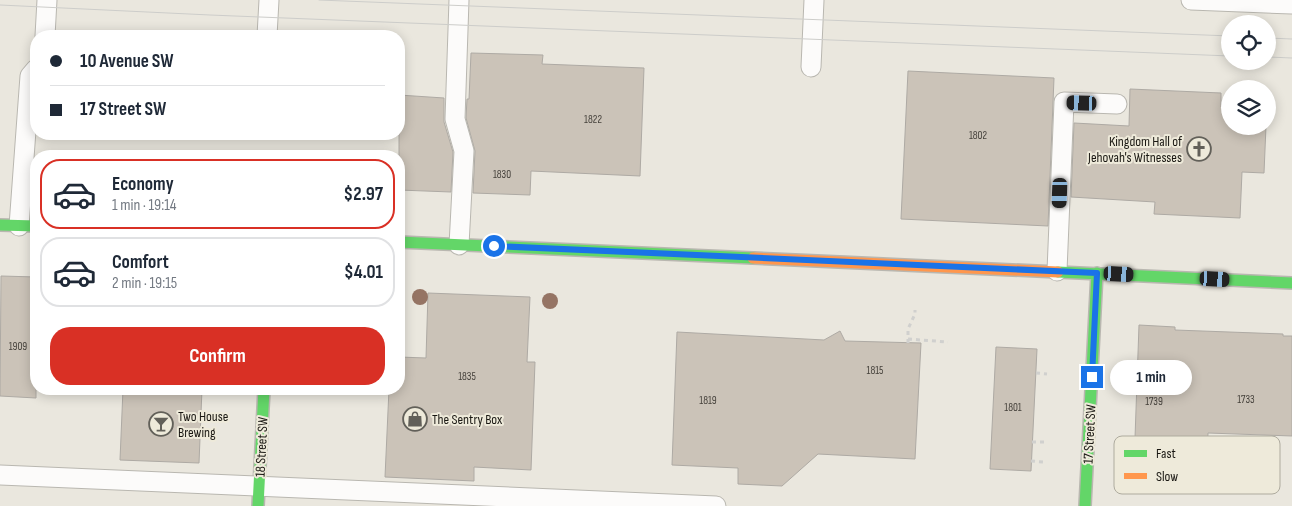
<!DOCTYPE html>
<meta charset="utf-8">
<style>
:root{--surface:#fff;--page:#f2f2f3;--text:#1f2937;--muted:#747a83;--line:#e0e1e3;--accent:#d93025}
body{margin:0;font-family:"Sofia Sans Condensed",sans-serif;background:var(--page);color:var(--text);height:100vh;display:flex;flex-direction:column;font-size:19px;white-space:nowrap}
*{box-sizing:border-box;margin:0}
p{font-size:16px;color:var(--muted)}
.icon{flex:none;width:28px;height:28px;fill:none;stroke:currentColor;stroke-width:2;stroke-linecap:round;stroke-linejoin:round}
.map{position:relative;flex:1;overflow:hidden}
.sheet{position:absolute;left:30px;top:150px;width:375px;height:245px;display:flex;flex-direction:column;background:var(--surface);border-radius:20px;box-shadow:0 2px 12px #0003}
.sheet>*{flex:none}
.guide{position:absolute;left:30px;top:30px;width:375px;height:110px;border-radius:20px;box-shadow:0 2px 12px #0003;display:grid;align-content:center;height:110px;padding:0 20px;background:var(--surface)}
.tools{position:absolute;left:1221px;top:15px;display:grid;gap:10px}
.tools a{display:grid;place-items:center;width:55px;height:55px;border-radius:50%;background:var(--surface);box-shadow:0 2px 12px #0003;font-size:25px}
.end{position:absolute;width:22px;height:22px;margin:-11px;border:6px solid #1a73e8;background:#fff;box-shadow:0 0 0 2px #fff}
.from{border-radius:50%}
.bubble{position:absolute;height:35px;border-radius:18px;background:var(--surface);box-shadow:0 2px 12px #0003;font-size:16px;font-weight:700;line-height:35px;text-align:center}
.car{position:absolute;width:15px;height:30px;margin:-15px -8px;border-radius:6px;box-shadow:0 0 4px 1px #0007;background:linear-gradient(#222 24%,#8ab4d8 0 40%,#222 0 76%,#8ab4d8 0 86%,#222 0)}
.guide b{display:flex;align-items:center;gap:18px;height:48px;font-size:19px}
.guide b+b{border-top:1px solid var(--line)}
.guide i{width:12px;height:12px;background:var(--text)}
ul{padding:9px 0 0;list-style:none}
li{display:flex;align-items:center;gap:15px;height:70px;margin:0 10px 8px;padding:0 10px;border:2px solid var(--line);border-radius:20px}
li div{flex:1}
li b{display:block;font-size:19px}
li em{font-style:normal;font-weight:700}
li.current{border-color:var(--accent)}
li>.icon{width:45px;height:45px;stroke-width:1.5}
.action{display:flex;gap:10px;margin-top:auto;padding:10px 20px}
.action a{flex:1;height:58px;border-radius:20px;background:var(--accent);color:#fff;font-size:20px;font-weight:700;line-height:58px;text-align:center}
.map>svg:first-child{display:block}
</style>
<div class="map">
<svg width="1292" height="506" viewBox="0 0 1292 506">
<rect width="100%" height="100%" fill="#eae7de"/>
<path fill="#cbc3b8" stroke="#aeaaa4" d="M471 53 543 55 542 64 644 68 640 176 531 171 530 195 473 193 475 151 466 118 467 99H469Z
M908 71 1054 78 1048 226 901 219Z
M1130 89 1221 93V107H1230V126H1266L1264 173 1242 172 1240 218 1154 214 1155 202 1071 197 1074 123 1129 126Z
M399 95 444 98V122L453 152 451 192 399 190Z
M1 276 36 277V398L0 396Z
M428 293 530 297 527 362H535L531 470 474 467V481L385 477 389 389H399V357L426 358Z
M1139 325 1175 327V330L1283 334V336H1292V436L1208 433 1206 488 1174 487 1176 439 1135 438Z
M840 331 845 341 921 343 915 459 818 454 782 486 738 484V468L672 465 677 332 824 340Z
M996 347 1037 349 1031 471 990 469Z
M123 389H202L199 463 120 460Z"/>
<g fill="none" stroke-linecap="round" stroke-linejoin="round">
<g stroke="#b9b7b0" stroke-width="21">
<path id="lane" d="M1191 0 1292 4
M45 36 47 0
M267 36 269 0
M811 67 814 0
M19 226 30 76 36 69
M459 245 464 151 455 119 459 0
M1057 271 1064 102 1117 104
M0 475 716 506"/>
</g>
<g stroke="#b9b7b0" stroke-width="14">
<path id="fast" d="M0 225 36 226
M399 242 753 258
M1058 272 1292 283
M258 506 264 389
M1085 506 1097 273"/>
</g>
<g stroke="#b9b7b0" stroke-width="14">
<path id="slow" d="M753 258 1058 272"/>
</g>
<path stroke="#d0d0ce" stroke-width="3" stroke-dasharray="4 4" stroke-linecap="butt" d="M908 339 948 342
M908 343V329L915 314V310
M1036 373 1047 374
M1032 442H1044
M1031 461 1043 462"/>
<use href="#lane" stroke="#fcfbfa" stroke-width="19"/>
<use href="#fast" stroke="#63d668" stroke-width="11"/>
<use href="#slow" stroke="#ff974d" stroke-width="11"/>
<path stroke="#cdcdca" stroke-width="1" d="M319 0 1230 36
M0 5 210 15 1230 56
M1268 38 1292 39
M1268 57 1292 58"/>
</g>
<g fill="#957464">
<circle cx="420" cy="297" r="8"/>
<circle cx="550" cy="301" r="8"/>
</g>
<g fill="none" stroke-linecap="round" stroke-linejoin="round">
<path stroke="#1a73e8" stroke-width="6" d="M494 246 1097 273 1092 377"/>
</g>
<defs>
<g id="church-ring" transform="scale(1.25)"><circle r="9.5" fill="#eeeada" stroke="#626059" stroke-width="1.5"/><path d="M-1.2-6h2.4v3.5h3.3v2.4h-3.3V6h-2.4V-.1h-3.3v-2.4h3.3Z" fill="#626059"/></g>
<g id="shop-ring" transform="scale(1.25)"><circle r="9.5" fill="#eeeada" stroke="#626059" stroke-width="1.5"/><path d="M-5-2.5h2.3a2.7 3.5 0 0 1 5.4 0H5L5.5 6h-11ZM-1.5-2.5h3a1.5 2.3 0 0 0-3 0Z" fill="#626059"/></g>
<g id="bar-ring" transform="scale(1.25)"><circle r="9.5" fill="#eeeada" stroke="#626059" stroke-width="1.5"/><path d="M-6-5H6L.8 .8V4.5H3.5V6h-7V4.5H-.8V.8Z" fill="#626059"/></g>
</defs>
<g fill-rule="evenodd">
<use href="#church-ring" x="1199" y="149"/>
<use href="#shop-ring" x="415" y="419"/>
<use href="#bar-ring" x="161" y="424"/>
</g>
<g text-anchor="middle" stroke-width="4" stroke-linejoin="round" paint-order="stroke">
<g font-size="11" fill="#46423c">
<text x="593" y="123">1822</text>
<text x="978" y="139">1802</text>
<text x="502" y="178">1830</text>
<text x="18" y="350">1909</text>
<text x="875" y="374">1815</text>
<text x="467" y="380">1835</text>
<text x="1246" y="403">1733</text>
<text x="708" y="404">1819</text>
<text x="1154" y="405">1739</text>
<text x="1013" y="411">1801</text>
</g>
<g font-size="14" fill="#191712" stroke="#eeeada" text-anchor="start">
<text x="1182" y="146" text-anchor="end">Kingdom Hall of<tspan x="1182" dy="16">Jehovah's Witnesses</tspan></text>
<text x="178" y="421">Two House<tspan x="178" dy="16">Brewing</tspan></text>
<text x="432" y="424">The Sentry Box</text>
</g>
<g font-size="14" fill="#191712" stroke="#eeeada">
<text transform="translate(1089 434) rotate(-87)" y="5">17 Street SW</text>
<text transform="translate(261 447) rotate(-87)" y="5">18 Street SW</text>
</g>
</g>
<rect x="1114" y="436" width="166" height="58" rx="8" fill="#eeeada" stroke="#aeab9e" stroke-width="1"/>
<rect x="1124" y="450" width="23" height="7" fill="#63d668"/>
<rect x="1124" y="473" width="23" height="6" fill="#ff974d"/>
<g font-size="14" fill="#191712">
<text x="1156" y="458">Fast</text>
<text x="1156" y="481">Slow</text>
</g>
</svg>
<div class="tools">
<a><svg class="icon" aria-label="locate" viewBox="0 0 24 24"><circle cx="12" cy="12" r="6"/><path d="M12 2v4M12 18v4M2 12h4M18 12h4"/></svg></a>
<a><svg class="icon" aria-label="layers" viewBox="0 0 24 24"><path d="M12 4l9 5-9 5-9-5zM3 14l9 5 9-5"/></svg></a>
</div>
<i class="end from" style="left:494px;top:246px"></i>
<i class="end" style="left:1092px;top:377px"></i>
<div class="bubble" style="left:1110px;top:360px;width:82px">1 min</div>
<i class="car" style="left:1082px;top:103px;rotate:272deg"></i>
<i class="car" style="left:1060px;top:193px;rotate:182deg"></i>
<i class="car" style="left:1119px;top:274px;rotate:93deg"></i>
<i class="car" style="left:1215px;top:279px;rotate:93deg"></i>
<div class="guide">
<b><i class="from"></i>10 Avenue SW</b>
<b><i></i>17 Street SW</b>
</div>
<section class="sheet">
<ul>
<li class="current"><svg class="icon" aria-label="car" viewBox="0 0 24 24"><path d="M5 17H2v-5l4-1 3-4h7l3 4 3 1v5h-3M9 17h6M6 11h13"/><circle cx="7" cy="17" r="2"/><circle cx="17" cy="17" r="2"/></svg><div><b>Economy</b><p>1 min · 19:14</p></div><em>$2.97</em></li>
<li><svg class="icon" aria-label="car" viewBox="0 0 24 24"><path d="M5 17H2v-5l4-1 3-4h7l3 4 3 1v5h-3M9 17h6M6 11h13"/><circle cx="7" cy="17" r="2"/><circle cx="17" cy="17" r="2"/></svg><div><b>Comfort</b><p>2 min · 19:15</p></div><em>$4.01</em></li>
</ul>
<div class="action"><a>Confirm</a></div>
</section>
</div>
